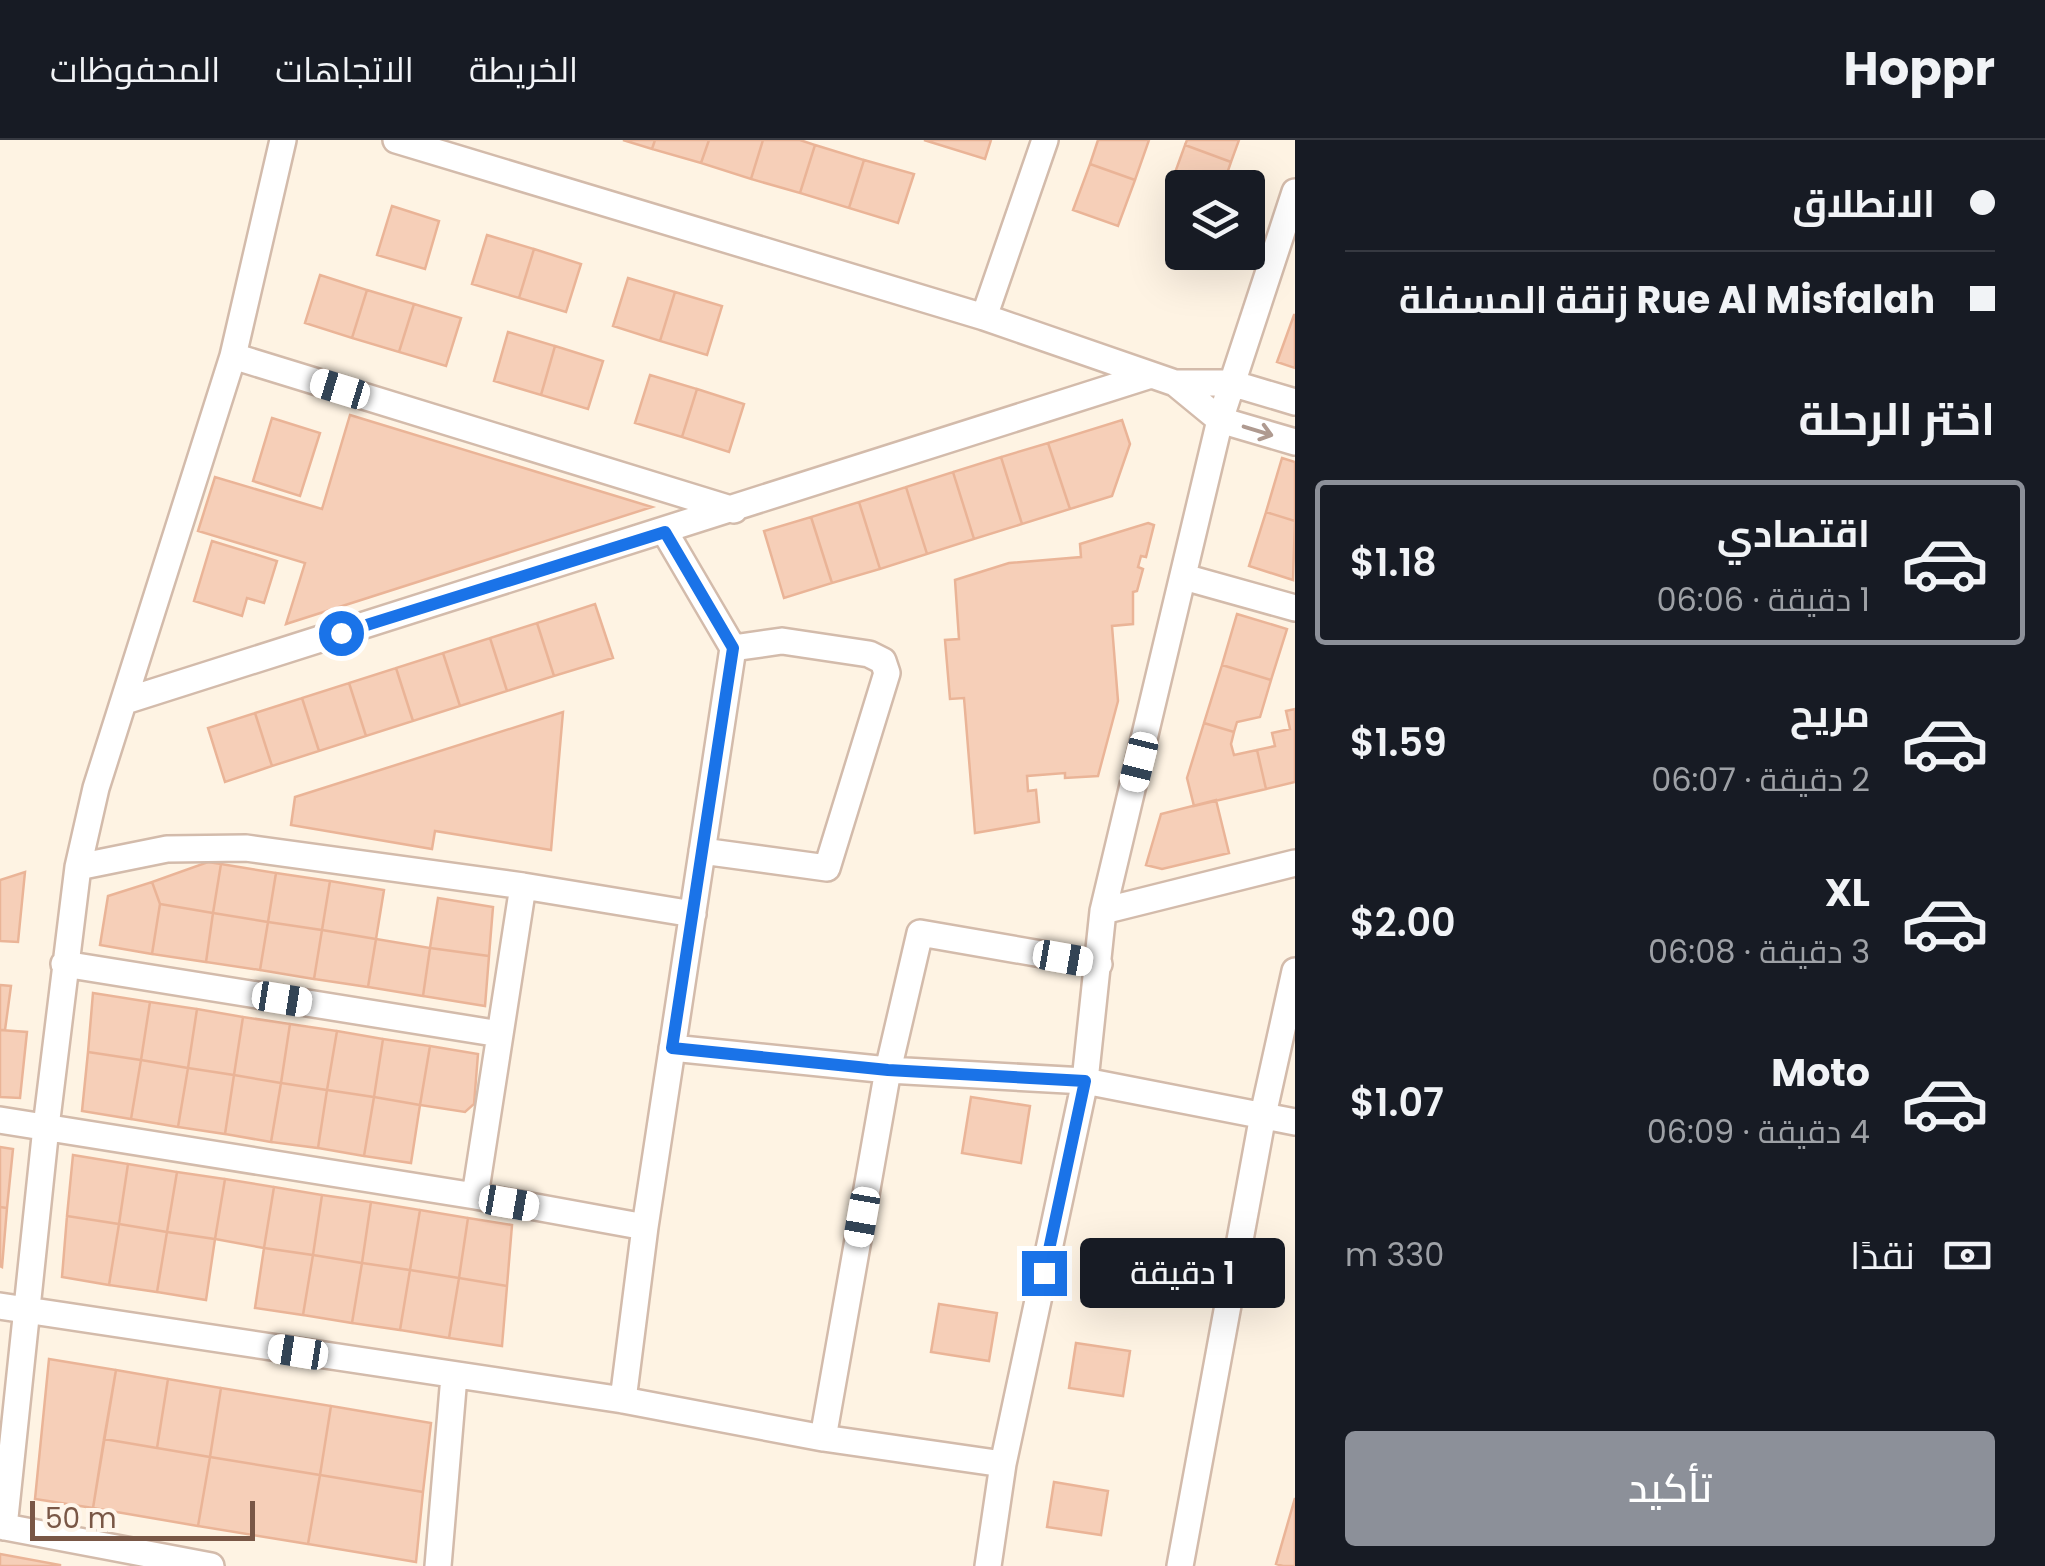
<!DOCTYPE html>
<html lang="ar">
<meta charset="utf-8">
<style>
:root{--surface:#171b24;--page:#242831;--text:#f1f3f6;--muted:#9ea1a6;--line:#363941;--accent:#8c9099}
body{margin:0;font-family:Poppins,Cairo,sans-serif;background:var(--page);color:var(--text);direction:rtl;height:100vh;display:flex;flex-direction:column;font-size:38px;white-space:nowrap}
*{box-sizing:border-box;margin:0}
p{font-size:32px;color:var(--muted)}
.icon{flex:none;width:55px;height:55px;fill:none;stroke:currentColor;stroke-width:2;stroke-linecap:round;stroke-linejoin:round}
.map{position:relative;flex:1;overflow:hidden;direction:ltr}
.side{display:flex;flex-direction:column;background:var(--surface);width:750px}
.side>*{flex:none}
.guide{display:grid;align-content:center;height:220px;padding:0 50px;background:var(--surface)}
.controls{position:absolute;left:1165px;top:30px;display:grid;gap:20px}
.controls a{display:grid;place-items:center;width:100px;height:100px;border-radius:10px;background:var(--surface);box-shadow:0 10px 40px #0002;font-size:50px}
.scale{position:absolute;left:30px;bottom:25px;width:225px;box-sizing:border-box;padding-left:10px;border:5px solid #795746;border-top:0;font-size:28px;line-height:35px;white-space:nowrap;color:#795746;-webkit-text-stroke:8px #fff6eb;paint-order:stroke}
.end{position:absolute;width:45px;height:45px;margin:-22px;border:12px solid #1a73e8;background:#fff;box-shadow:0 0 0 5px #fff}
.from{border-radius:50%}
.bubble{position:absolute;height:70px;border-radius:10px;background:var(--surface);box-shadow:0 10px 40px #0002;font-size:32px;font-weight:600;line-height:70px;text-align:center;direction:rtl}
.car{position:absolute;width:30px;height:60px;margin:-30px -15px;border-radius:12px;box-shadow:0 0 8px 2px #0007;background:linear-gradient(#fff 24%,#345 0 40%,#fff 0 76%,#345 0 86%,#fff 0)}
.guide b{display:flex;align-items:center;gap:35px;height:95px;font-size:38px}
.guide b+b{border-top:2px solid var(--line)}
.guide i{width:25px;height:25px;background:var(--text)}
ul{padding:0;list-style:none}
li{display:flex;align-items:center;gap:30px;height:165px;margin:0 20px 15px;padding:0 30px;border:5px solid transparent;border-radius:10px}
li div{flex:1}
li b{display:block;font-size:38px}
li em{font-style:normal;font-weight:600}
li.selected{border-color:var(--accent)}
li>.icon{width:90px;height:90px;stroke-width:1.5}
h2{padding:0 50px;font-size:45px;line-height:120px}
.pay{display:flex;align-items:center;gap:25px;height:110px;padding:0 50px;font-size:38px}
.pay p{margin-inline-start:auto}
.cta{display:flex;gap:20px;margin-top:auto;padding:20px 50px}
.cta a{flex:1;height:115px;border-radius:10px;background:var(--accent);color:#fff;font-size:40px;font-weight:600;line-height:115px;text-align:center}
header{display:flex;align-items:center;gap:60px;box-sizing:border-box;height:140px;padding:0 50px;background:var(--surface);border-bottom:2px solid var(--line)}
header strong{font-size:48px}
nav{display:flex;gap:55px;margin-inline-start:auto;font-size:35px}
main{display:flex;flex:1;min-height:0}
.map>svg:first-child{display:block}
</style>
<header>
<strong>Hoppr</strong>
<nav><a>الخريطة</a><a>الاتجاهات</a><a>المحفوظات</a></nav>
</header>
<main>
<section class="side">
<div class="guide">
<b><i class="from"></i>الانطلاق</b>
<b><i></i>Rue Al Misfalah زنقة المسفلة</b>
</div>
<h2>اختر الرحلة</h2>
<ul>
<li class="selected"><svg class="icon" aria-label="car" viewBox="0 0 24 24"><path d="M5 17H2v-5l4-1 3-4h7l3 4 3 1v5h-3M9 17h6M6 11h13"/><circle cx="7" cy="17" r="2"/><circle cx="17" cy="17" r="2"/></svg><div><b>اقتصادي</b><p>1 دقيقة · 06:06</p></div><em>$1.18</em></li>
<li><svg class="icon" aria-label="car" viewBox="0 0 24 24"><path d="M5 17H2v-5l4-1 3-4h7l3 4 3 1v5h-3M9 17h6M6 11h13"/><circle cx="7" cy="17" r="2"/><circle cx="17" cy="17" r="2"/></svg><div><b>مريح</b><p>2 دقيقة · 06:07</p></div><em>$1.59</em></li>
<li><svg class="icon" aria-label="car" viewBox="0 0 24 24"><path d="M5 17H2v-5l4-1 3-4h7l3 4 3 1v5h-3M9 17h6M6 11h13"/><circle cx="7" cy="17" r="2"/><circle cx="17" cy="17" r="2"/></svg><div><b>XL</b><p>3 دقيقة · 06:08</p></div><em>$2.00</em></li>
<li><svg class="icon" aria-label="car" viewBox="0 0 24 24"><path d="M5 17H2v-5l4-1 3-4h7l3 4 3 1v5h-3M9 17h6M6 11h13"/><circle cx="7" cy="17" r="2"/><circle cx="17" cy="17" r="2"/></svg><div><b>Moto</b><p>4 دقيقة · 06:09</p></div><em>$1.07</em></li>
</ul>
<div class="pay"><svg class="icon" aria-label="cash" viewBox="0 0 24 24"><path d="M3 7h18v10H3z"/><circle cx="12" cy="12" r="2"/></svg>نقدًا<p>330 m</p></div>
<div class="cta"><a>تأكيد</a></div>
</section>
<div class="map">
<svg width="1295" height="1426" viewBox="0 0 1295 1426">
<rect width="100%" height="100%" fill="#fef3e3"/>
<path fill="#f6cfb8" stroke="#eab497" stroke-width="2.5" d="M623 0H655L652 9Z
M655 0H709L701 23 652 9Z
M709 0H763L751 39 701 23Z
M763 0H800L815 5 800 53 751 39Z
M924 0H991L985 19Z
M1098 0H1149L1135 40 1090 24Z
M1187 0H1239L1231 22 1185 5Z
M815 5 864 20 849 68 800 53Z
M1185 5 1231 22 1222 48H1182V57L1168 52Z
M864 20 914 34 898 83 849 68Z
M1090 24 1135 40 1118 86 1073 70Z
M392 66 439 81 425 129 377 115Z
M487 95 534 109 519 158 472 144Z
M534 109 581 124 566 172 519 158Z
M320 135 367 150 352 198 305 183Z
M628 138 675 152 660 201 613 186Z
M367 150 414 164 399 212 352 198Z
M675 152 722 166 707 215 660 201Z
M414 164 461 178 446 226 399 212Z
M1294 175H1295V228L1277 222Z
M508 192 555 206 541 255 494 241Z
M555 206 603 221 588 269 541 255Z
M650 235 697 249 682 297 635 283Z
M697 249 744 264 729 312 682 297Z
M350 275 652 367 286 484 305 423 198 391 215 337 322 369Z
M272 278 320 293 300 356 253 341Z
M1122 280 1130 304 1112 356 1070 369 1048 303Z
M1048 303 1070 369 1022 384 1001 317Z
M1001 317 1022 384 974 399 953 332Z
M1282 318 1295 322V381L1266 372Z
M953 332 974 399 927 414 906 347Z
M906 347 927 414 880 429 859 362Z
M859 362 880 429 832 443 811 377Z
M1266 372 1295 381 1293 440 1249 426Z
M811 377 832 443 784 458 764 391Z
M1148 383 1154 385 1146 417 1141 416 1138 427 1143 429 1137 451 1133 452V484L1112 486 1118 561 1098 636 1065 638V633L1027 636 1028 651 1036 650 1039 682 975 693 964 558 950 559 945 500 959 499 955 440 1009 423 1081 417 1080 404Z
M212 401 277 421 264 463 247 458 242 476 194 461Z
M595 464 613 518 554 536 537 483Z
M1237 474 1287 489 1271 540 1222 525Z
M537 483 554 536 507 551 490 498Z
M490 498 507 551 460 566 443 513Z
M443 513 460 566 413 581 396 528Z
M1222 525 1271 540 1260 577 1237 582 1234 592 1204 583Z
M396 528 413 581 366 596 349 543Z
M349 543 366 596 319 611 302 558Z
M302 558 319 611 272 626 255 573Z
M1295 569V642L1266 649 1257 610 1275 606 1272 593 1290 589 1286 571Z
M563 572 551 710 435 691 432 709 291 685 295 657Z
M255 573 272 626 225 642 208 588Z
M1204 583 1234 592 1231 604 1234 615 1257 610 1266 649 1194 666 1187 638Z
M1216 660 1229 713 1162 729 1146 725 1161 674Z
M208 722 221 724 213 773 160 764 152 742Z
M221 724 276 733 268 782 213 773Z
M25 732 18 802 0 801V740Z
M276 733 330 741 322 790 268 782Z
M330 741 384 750 376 799 322 790Z
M152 742 160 764 152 814 100 805 108 756Z
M438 758 493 767 489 816 430 808Z
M160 764 213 773 206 822 152 814Z
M213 773 268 782 260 830 206 822Z
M268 782 322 790 314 839 260 830Z
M322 790 376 799 368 847 314 839Z
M376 799 430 808 423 856 368 847Z
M430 808 489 816 485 866 423 856Z
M0 845 11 846 5 890H0Z
M93 853 150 862 141 920 88 912Z
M150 862 197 869 188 928 141 920Z
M197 869 243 877 234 935 188 928Z
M243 877 290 884 281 943 234 935Z
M290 884 337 891 327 950 281 943Z
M0 890 27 892 20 958 0 957Z
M337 891 383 899 374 957 327 950Z
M383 899 430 906 420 965 374 957Z
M430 906 478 914 474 964 465 972 420 965Z
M88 912 141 920 131 979 82 971Z
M141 920 188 928 178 987 131 979Z
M188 928 234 935 225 994 178 987Z
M234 935 281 943 271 1002 225 994Z
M281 943 327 950 318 1008 271 1002Z
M327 950 374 957 364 1016 318 1008Z
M374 957 420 965 411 1023 364 1016Z
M971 957 1030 966 1021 1023 962 1013Z
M0 1007 13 1009 7 1068 0 1067Z
M73 1015 128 1024 119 1084 67 1076Z
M128 1024 177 1032 167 1092 119 1084Z
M177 1032 225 1039 215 1099 167 1092Z
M225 1039 274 1047 264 1108 215 1099Z
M274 1047 322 1055 313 1115 264 1108Z
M322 1055 371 1062 362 1123 313 1115Z
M371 1062 420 1070 410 1130 362 1123Z
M0 1067 7 1068 2 1127 0 1126Z
M420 1070 468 1078 459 1138 410 1130Z
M67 1076 119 1084 109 1145 62 1137Z
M468 1078 512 1085 507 1146 459 1138Z
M119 1084 167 1092 157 1152 109 1145Z
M167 1092 215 1099 206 1160 157 1152Z
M264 1108 313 1115 303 1175 255 1168Z
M313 1115 362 1123 352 1183 303 1175Z
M362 1123 410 1130 400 1190 352 1183Z
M410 1130 459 1138 449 1198 400 1190Z
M459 1138 507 1146 502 1206 449 1198Z
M939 1164 997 1173 989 1221 931 1212Z
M1076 1203 1130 1211 1123 1256 1069 1248Z
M49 1219 116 1230 93 1368 35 1359Z
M116 1230 168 1239 157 1308 104 1299Z
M168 1239 221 1248 210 1317 157 1308Z
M221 1248 331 1266 320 1335 210 1317Z
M331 1266 431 1283 423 1352 320 1335Z
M104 1299 210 1317 198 1386 93 1368Z
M210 1317 320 1335 308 1404 198 1386Z
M320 1335 423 1352 416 1422 308 1404Z
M1054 1342 1108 1351 1101 1395 1047 1387Z
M1295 1358V1426H1283L1276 1424Z
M0 1414 60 1425V1426H0Z"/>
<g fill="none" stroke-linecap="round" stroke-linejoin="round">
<g stroke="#d3bbab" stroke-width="30">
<path id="minor" d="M396 0 984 177 1175 243H1231L1295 262
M984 177 1045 0
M233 216 734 370
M1175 243 1220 280 1295 302
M1184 437 1295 468
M125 561 1151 235
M702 711 827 728 887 533 883 521 869 514 782 501 733 508
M78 727 167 709 246 708 523 746 693 774
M1103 771 1295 723
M64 824 500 894
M672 908 888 930 1085 941 1295 982
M0 980 475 1056 645 1087
M475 1056 523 746
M0 1166 623 1260 823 1298
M623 1260 645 1087 733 508 665 392
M1003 1324 823 1298 888 930 920 793 1099 824
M0 1386 211 1426
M4 1387 46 987 78 727 96 648 233 216 283 0
M438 1426 454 1236
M988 1426 1003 1324 1085 941 1103 771 1220 280 1295 52
M1180 1426 1263 975 1295 831"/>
</g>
<use href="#minor" stroke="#fff" stroke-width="25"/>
</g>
<defs><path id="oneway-shaft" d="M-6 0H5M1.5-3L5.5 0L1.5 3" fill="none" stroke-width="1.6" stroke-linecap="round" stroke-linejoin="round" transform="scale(2.5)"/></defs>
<use stroke="#af9a90" href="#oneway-shaft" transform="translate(1258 291) rotate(17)"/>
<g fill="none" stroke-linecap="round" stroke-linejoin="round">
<path stroke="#1a73e8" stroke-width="12" d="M341 493 665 392 733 508 672 908 888 930 1085 941 1044 1133"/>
</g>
</svg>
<div class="controls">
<a><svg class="icon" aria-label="layers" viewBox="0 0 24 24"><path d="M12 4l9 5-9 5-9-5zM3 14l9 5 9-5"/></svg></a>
</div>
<div class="scale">50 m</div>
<i class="end from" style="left:341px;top:493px"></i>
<i class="end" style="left:1044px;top:1133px"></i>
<div class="bubble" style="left:1080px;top:1098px;width:205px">1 دقيقة</div>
<i class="car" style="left:340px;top:249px;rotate:287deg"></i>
<i class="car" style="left:1139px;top:622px;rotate:194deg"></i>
<i class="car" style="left:1063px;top:818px;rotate:100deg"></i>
<i class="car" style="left:282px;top:859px;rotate:99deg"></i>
<i class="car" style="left:509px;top:1063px;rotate:100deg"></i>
<i class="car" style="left:862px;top:1077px;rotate:190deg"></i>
<i class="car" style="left:298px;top:1212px;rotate:279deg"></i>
</div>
</main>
